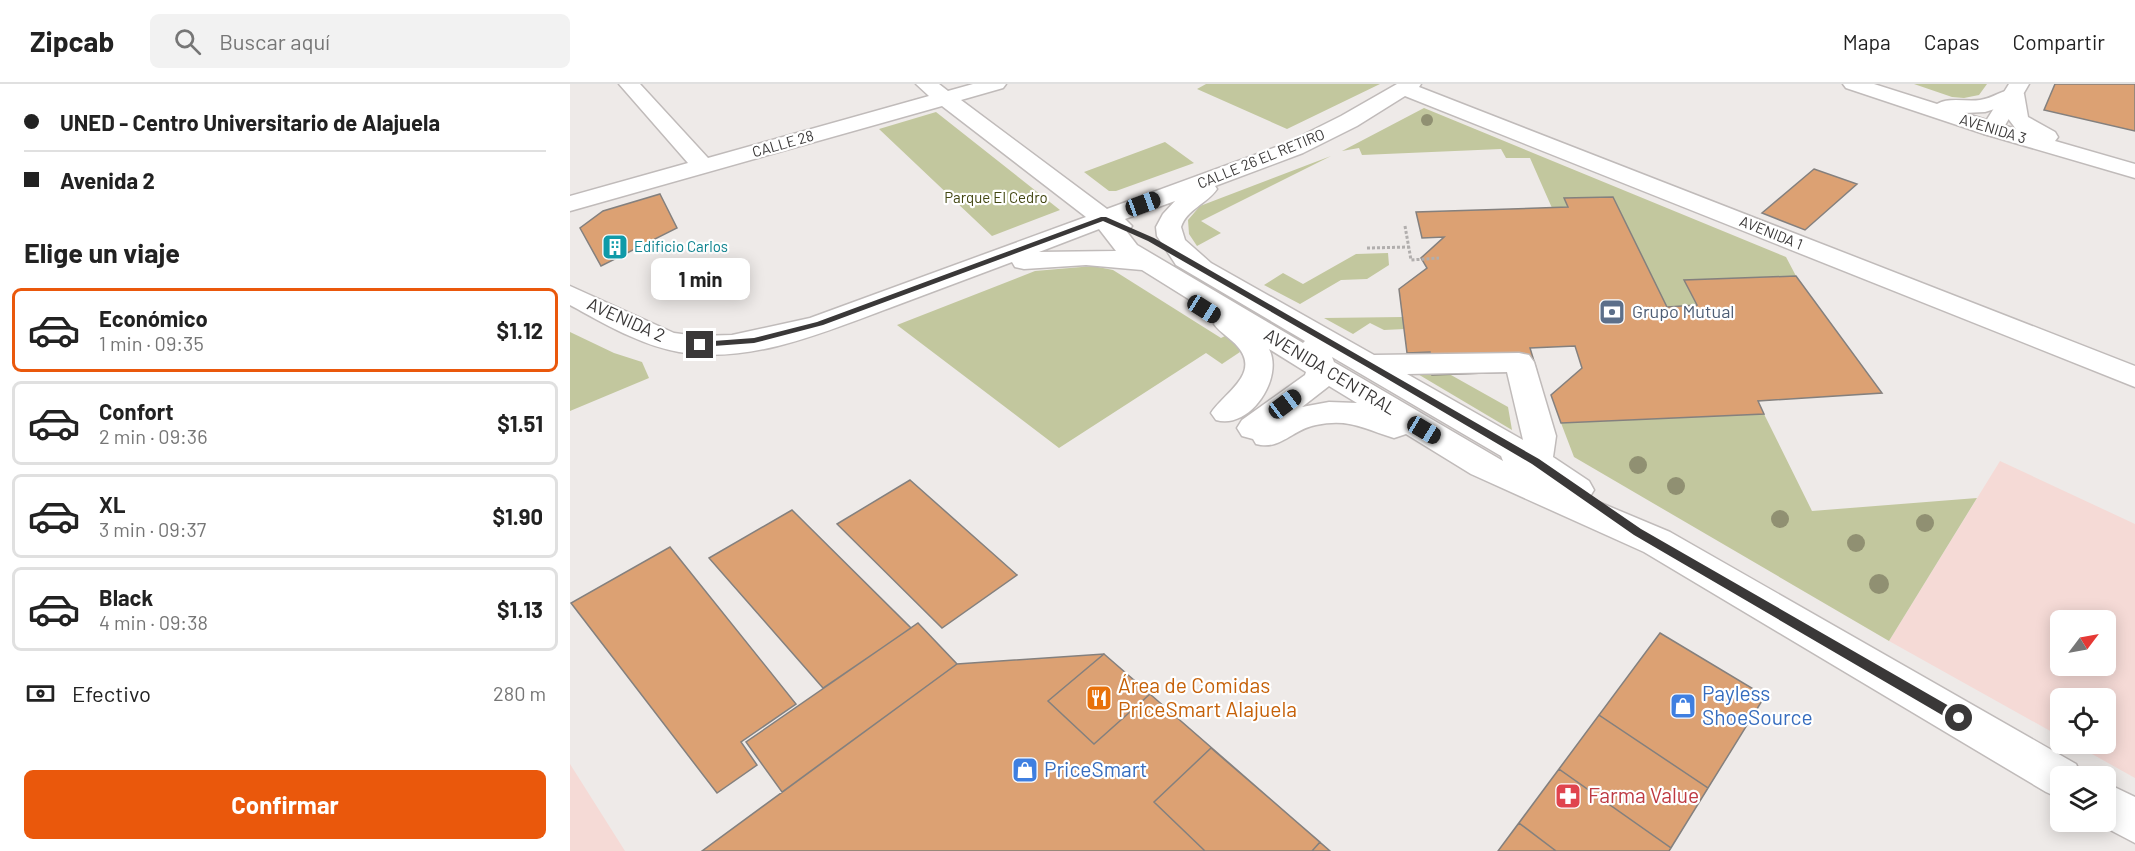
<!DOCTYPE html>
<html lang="es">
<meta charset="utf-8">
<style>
:root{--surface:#fff;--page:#f2f2f2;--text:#222;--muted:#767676;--line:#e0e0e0;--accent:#ea580c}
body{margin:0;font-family:Barlow,sans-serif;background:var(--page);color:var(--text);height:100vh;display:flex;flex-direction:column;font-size:22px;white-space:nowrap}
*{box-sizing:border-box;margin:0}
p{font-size:20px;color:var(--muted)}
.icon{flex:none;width:33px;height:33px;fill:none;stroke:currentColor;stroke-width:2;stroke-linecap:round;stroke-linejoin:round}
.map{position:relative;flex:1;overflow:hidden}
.details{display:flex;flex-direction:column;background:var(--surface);width:570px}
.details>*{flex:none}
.guide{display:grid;align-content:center;height:132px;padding:0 24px;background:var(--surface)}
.needle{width:39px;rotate:58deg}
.buttons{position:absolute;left:1480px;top:526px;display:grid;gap:12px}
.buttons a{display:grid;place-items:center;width:66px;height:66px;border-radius:9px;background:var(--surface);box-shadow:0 3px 15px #0003;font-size:30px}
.end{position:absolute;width:27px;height:27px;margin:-14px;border:8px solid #3a3838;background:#fff;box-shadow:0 0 0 3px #fff}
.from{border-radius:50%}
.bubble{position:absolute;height:42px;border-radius:9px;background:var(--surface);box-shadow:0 3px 15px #0003;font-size:20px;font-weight:700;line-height:42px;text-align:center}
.car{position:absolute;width:18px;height:36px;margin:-18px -9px;border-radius:8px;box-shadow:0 0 4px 2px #0007;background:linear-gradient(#222 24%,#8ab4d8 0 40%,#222 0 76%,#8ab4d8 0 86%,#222 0)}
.guide b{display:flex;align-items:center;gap:21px;height:57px;font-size:22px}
.guide b+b{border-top:2px solid var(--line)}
.guide i{width:15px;height:15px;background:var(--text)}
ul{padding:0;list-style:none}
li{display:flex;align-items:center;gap:18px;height:84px;margin:0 12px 9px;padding:0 12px;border:3px solid var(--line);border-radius:9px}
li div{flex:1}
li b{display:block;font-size:22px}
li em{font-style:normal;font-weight:700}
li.selected{border-color:var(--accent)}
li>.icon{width:54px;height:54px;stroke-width:1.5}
h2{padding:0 24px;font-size:27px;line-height:72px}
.pay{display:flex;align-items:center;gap:15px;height:66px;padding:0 24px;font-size:22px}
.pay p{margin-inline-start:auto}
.cta{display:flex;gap:12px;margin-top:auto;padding:12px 24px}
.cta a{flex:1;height:69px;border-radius:9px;background:var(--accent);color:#fff;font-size:24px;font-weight:700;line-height:69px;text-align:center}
header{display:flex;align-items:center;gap:36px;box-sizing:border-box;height:84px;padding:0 30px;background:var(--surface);border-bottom:2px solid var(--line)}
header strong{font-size:28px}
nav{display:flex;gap:33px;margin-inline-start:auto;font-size:21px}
.search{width:420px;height:54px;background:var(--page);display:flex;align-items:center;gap:15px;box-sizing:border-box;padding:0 21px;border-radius:9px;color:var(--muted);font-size:22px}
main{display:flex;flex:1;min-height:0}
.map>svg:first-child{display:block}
</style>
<header>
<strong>Zipcab</strong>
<div class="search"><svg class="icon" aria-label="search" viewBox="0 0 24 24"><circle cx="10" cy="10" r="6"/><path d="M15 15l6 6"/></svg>Buscar aquí</div>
<nav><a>Mapa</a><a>Capas</a><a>Compartir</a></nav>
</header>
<main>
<section class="details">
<div class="guide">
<b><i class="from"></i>UNED - Centro Universitario de Alajuela</b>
<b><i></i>Avenida 2</b>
</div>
<h2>Elige un viaje</h2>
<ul>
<li class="selected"><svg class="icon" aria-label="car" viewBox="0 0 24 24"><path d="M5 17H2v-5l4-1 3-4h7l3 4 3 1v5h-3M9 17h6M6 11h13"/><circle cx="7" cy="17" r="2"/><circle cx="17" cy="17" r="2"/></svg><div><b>Económico</b><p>1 min · 09:35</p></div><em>$1.12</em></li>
<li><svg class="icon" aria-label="car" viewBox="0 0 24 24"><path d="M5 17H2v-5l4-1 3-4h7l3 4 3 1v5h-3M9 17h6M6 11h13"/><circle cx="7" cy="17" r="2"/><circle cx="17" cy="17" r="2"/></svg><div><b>Confort</b><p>2 min · 09:36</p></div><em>$1.51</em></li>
<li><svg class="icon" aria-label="car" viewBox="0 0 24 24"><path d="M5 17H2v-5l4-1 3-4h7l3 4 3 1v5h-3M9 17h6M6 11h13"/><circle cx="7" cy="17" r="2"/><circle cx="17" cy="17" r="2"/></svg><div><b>XL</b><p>3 min · 09:37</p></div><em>$1.90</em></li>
<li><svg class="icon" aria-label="car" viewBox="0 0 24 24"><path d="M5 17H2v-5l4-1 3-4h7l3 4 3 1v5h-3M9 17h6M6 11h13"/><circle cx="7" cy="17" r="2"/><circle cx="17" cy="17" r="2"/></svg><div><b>Black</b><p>4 min · 09:38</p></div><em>$1.13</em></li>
</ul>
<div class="pay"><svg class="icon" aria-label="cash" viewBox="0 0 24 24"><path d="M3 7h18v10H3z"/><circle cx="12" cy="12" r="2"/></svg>Efectivo<p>280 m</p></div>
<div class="cta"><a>Confirmar</a></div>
</section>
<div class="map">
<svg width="1565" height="767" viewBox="0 0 1565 767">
<rect width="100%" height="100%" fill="#eeeae8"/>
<path fill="#f5dad6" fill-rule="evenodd" d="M1430 377 1565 440V694L1504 660H1536V615H1491V653L1319 557ZM1491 537H1536V582H1491Z
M0 680 55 767H0Z"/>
<path fill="#c2c79e" d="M636 0H810L717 45 627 5Z
M1344 0H1417L1409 11 1394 14 1382 13Z
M854 24 1216 173 1226 192 1114 196 1127 221 1097 223 1043 113 995 114 998 123 982 124 960 74H936L931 65 792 71 789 64 772 67Z
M366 28 490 126 422 152 309 45Z
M595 58 624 79 546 107H539L514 88Z
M761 72 631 137 651 149 627 162 619 150 618 136 630 122Z
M818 169 819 181 797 195 771 196 730 220 694 201 713 189 733 200 786 170Z
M523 182 543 186 651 254 655 252 666 260 670 268 652 280 636 269 489 364 327 241 465 187Z
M833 233 835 245 814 246 800 239 783 250 754 234Z
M0 248 44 269 72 278 79 294 0 327Z
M862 282 863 291H881L938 323 942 346 841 286Z
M1194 330 1242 427 1407 414 1319 557 1004 373 991 339Z"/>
<path fill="#dca173" stroke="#84807e" stroke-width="1.5" d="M1485 0H1565V47L1474 26Z
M1244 85 1287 100 1235 146 1192 129Z
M90 110 107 144 31 182 10 144 33 127Z
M1043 113 1097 223 1127 221 1114 196 1226 192 1312 309 1188 317 1194 330 991 339 981 311 1012 284 1005 262 960 264 967 287 862 291 860 268 837 269 829 205 857 184 851 174 874 153 852 154 846 128 998 123 994 114Z
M340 396 447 491 372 544 267 440Z
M222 426 341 544 253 604 139 474Z
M100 463 226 620 171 658 187 681 147 709 1 519Z
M348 539 387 580 212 708 176 658Z
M1090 549 1195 612 1138 704 1029 631Z
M1090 549 1195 612 1099 767H928Z
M534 570 760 767H132L387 580Z
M534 570 580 610 524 660 478 617Z
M1029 631 1138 704 1101 764 989 685Z
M641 664 750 758 742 767H635L584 718Z
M989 685 1101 764 1099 767H986L949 739Z
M949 739 986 767H928Z"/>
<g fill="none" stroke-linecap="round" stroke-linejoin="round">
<g stroke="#c0bbba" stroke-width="3">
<path id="minor" d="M49 0H70L138 74 359 12 346 0H369L378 7 403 0H436L433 4 391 16 537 125 717 59 771 32 827 0H851L849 3 1565 282V303L835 12 787 42 733 69 645 102 647 105C637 120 617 125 611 143L615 156 641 179 804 271 949 269 959 271 964 278 986 352 983 373 1019 397 1024 406 1019 414 1100 448 1506 680 1512 693H1491V715L1476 708 1074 468 901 390 836 350 824 354C794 345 780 334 746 341 723 345 710 367 686 360L683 355 672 352 667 344 672 336 735 291 736 288 699 265C714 294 680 346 646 336L641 329C654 309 691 290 668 263 661 254 650 249 644 240L649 234 572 186 516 181 454 185 445 183 442 178C402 193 362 208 322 223 257 247 180 281 109 268 70 261 35 240 0 221V202L104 249 127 252 162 251 240 234 516 133 372 22 0 127V112L118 79ZM605 117 593 130 586 143 587 152 606 181 735 257 733 259 567 161 557 148 562 142 555 135ZM529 145 546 167 469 168ZM762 273 931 372 933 377 764 278ZM937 288 953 356 837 290ZM759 302 787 319 759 318 732 323Z
M1439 0H1459L1430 50 1422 52 1414 50 1411 45Z
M1536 699 1565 713V759L1525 738H1536Z"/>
</g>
<g stroke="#c0bbba" stroke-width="3">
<path id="major" d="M1273 0H1304L1367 20C1379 13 1396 18 1410 16 1425 14 1436 2 1451 6L1454 10 1458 33 1485 48 1488 53 1485 57 1565 80V94L1414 50 1276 4ZM1434 22 1437 33 1446 45 1394 29 1415 28Z"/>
</g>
<path stroke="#b1aead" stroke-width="3" stroke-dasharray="3 2" stroke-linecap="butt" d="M835 142 841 176 869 174
M797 164 839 163"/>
<use href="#minor" fill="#fff" fill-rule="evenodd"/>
<use href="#major" fill="#fff" fill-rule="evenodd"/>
</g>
<g fill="#909072">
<circle cx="857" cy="36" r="6"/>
<circle cx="1068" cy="381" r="9"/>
<circle cx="1106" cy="402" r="9"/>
<circle cx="1210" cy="435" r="9"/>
<circle cx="1355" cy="439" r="9"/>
<circle cx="1286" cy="459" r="9"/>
<circle cx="1309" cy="500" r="10"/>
</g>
<path fill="#3a3838" d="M531 133H536L584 154 969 375 1071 445 1393 630V638H1384L1064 451 962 380 797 283 578 157 533 137 253 241 184 259 130 263 126 261 130 258 184 254 247 238Z"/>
<defs>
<g id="building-square" transform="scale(1.35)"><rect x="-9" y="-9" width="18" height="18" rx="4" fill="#0f9aa8" stroke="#fff"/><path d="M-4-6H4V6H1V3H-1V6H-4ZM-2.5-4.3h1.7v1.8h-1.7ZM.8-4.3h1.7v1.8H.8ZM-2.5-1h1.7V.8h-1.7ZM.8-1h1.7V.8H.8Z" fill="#fff"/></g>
<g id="bank-square" transform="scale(1.35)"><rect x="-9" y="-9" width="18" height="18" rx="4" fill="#5c6f8a" stroke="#fff"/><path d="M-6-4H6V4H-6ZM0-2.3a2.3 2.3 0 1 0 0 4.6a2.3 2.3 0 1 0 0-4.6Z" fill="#fff"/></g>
<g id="restaurant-square" transform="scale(1.35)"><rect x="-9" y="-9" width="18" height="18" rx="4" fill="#e8710a" stroke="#fff"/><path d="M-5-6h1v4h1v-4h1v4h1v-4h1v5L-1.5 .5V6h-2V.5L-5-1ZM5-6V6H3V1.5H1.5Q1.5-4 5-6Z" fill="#fff"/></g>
<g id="shop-square" transform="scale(1.35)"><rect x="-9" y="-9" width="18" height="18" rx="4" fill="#3f7fe0" stroke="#fff"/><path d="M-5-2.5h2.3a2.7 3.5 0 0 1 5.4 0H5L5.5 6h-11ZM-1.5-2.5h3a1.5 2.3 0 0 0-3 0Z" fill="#fff"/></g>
<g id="pharmacy-square" transform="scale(1.35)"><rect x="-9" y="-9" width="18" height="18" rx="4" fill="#e0444e" stroke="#fff"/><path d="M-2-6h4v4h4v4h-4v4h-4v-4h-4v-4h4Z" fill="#fff"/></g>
</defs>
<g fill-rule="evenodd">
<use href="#building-square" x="45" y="163"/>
<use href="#bank-square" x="1042" y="228"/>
<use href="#restaurant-square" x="529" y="614"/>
<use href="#shop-square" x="1113" y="622"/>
<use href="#shop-square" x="455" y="686"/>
<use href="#pharmacy-square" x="998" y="712"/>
</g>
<g text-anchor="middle" stroke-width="4.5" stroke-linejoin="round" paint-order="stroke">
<g font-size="15" fill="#3a3838" stroke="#fff">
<text transform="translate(1423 45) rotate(17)" y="5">AVENIDA 3</text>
<text transform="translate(213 60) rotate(-16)" y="5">CALLE 28</text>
<text transform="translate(691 75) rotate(-22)" y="5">CALLE 26 EL RETIRO</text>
<text transform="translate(1201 149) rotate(22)" y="5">AVENIDA 1</text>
</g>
<g font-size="15" fill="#434712" stroke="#fff">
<text x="426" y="119">Parque El Cedro</text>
</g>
<g font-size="15" fill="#0d838f" stroke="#fff" text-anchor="start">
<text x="64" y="168">Edificio Carlos</text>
</g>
<g font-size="18" fill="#4e5e75" stroke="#fff" text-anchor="start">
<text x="1062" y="234">Grupo Mutual</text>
</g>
<g font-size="18" fill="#3a3838" stroke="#fff">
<text transform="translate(56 236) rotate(24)" y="6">AVENIDA 2</text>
<text transform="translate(760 288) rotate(31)" y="6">AVENIDA CENTRAL</text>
</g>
<g font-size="21" fill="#c56008" stroke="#fff" text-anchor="start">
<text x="548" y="609">Área de Comidas<tspan x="548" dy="24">PriceSmart Alajuela</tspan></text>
</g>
<g font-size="21" fill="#366cbe" stroke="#fff" text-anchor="start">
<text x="1132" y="617">Payless<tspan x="1132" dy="24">ShoeSource</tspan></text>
<text x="474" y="693">PriceSmart</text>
</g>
<g font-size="21" fill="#be3a42" stroke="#fff" text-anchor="start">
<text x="1018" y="719">Farma Value</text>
</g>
</g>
</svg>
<div class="buttons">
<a><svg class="needle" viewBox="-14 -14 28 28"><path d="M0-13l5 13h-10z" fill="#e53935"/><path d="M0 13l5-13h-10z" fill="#767676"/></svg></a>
<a><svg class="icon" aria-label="locate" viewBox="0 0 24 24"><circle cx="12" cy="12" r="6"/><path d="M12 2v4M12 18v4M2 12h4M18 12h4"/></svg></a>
<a><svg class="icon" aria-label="layers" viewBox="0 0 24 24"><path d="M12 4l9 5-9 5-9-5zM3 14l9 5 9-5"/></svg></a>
</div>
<i class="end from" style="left:1389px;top:634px"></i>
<i class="end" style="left:130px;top:261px"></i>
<div class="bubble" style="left:81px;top:174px;width:99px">1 min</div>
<i class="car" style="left:573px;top:120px;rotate:70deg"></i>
<i class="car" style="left:634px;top:225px;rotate:122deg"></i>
<i class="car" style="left:715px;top:320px;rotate:53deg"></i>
<i class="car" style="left:854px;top:346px;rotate:121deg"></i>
</div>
</main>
